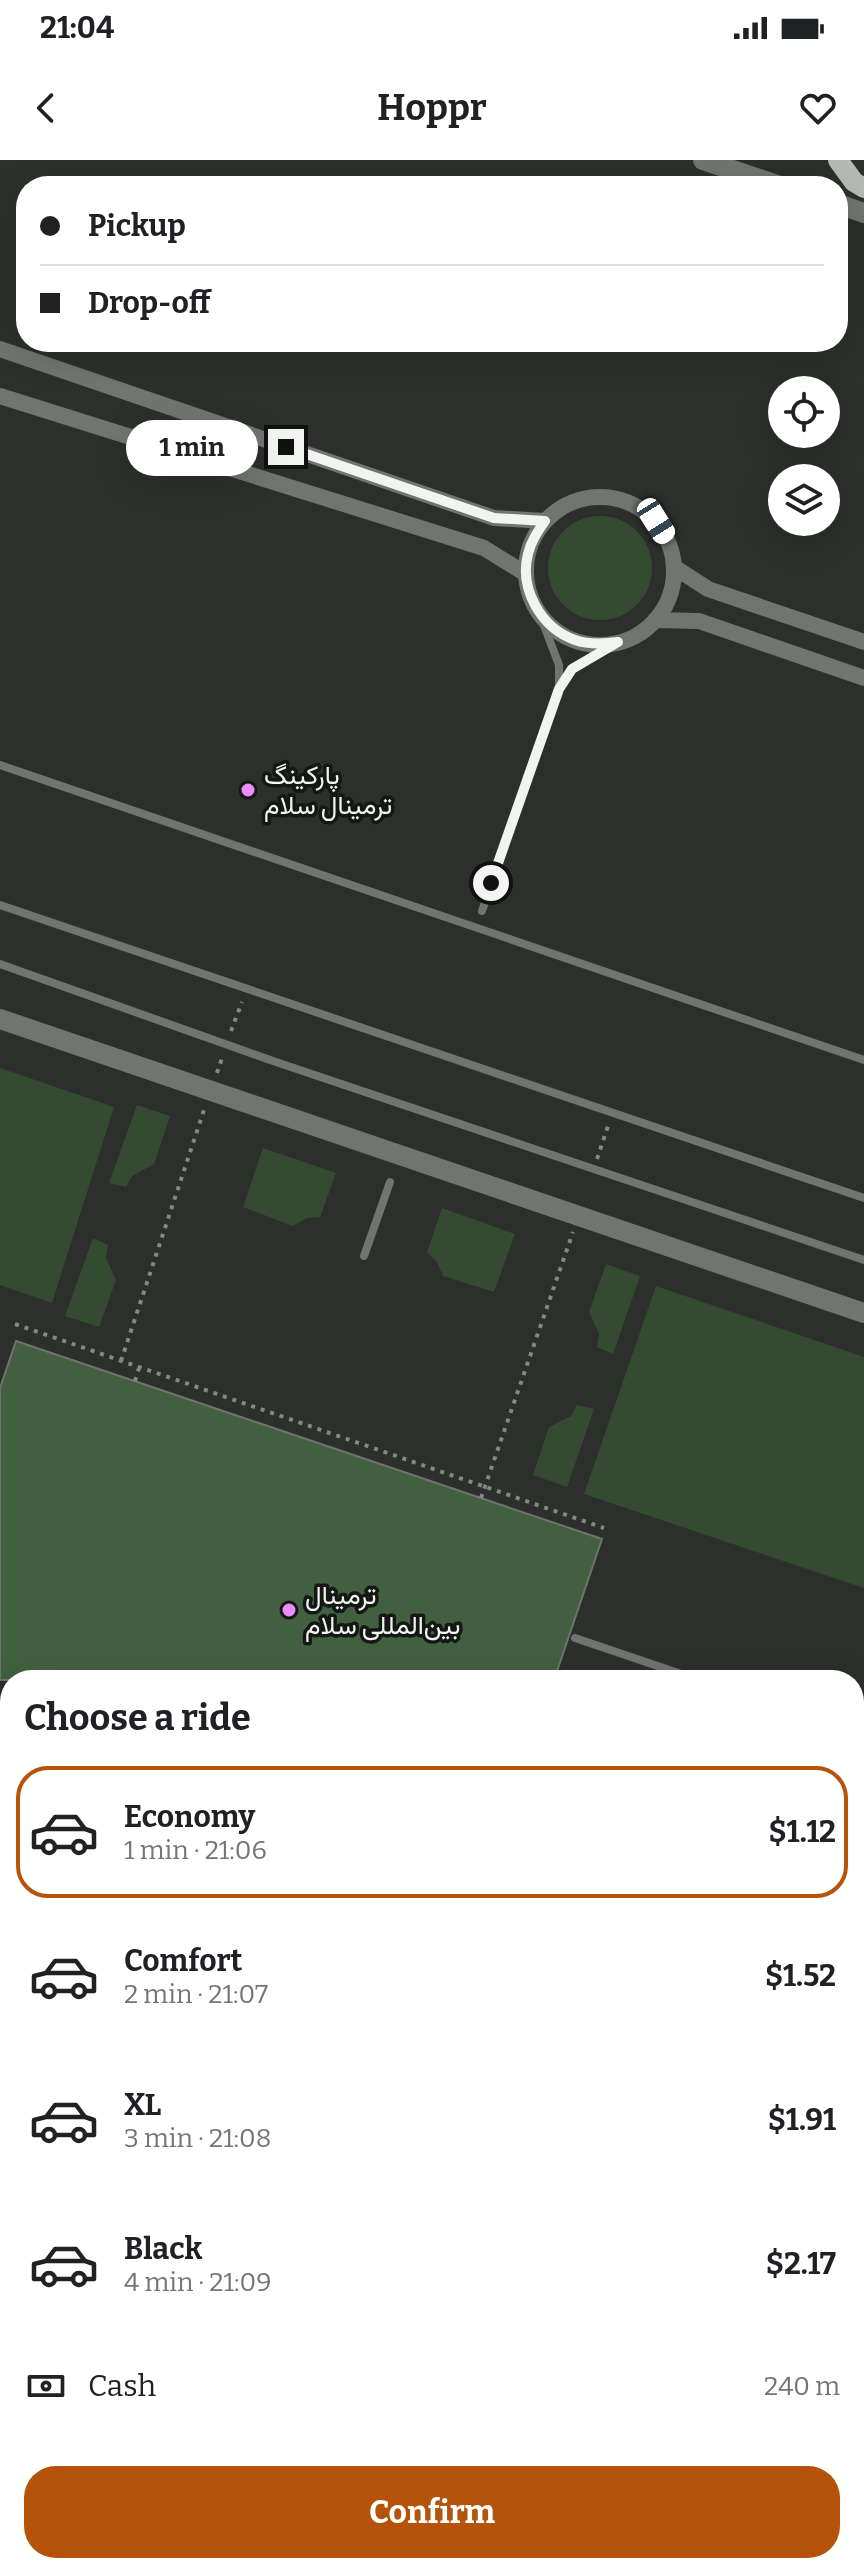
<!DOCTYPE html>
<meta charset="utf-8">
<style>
:root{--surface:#fff;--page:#f2f2f2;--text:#202124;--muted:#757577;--line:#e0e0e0;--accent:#b45309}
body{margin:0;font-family:Bitter,Vazirmatn,serif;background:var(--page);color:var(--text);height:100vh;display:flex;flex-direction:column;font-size:30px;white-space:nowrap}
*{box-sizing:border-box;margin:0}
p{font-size:26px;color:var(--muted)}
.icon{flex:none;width:44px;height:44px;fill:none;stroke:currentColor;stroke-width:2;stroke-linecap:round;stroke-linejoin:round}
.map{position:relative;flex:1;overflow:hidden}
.panel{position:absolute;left:0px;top:1510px;width:864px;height:904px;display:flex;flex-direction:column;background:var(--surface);border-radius:32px 32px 0 0;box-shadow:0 8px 32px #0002}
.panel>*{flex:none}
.top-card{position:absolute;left:16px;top:16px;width:832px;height:176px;border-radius:32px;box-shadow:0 8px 32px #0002;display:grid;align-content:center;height:176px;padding:0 24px;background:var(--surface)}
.tools{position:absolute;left:768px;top:216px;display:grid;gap:16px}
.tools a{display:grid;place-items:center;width:72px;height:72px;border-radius:50%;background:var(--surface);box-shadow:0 8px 32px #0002;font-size:40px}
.end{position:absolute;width:36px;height:36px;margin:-18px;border:10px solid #f2f4f2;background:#111;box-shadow:0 0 0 4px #111}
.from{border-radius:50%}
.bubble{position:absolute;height:56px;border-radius:28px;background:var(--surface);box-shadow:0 8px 32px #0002;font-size:26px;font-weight:700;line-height:56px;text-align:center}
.car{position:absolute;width:24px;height:48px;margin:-24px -12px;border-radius:10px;box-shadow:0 0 6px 2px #0007;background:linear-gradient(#fff 24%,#345 0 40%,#fff 0 76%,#345 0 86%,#fff 0)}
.top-card b{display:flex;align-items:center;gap:28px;height:76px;font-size:30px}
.top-card b+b{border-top:2px solid var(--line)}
.top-card i{width:20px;height:20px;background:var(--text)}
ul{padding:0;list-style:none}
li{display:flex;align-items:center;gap:24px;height:132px;margin:0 16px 12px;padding:0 8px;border:4px solid transparent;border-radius:32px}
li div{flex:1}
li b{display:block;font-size:30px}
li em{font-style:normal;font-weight:700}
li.selected{border-color:var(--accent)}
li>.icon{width:72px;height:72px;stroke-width:1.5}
h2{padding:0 24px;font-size:36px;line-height:96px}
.pay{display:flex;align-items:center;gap:20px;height:88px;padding:0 24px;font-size:30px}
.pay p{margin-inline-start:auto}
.cta{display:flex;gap:16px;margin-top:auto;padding:16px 24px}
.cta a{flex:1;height:92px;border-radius:32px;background:var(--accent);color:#fff;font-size:32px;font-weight:700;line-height:92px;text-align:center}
.status{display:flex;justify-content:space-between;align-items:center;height:56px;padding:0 40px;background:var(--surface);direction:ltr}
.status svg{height:22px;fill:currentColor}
header{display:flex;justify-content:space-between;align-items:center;height:104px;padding:0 24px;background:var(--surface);font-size:36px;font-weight:700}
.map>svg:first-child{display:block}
</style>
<div class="status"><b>21:04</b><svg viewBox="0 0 49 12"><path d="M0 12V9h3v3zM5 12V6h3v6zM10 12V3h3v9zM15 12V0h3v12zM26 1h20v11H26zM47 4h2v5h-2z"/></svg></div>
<header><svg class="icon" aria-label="back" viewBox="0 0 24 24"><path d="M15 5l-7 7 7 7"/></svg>Hoppr<svg class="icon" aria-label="heart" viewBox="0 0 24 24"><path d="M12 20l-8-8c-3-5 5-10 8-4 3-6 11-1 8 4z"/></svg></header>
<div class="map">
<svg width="864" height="2414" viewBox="0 0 864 2414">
<rect width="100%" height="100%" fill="#2c2f2c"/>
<path fill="#344b32" d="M548 408a52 52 0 1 1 104 0a52 52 0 1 1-104 0Z
M0 908 114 947 52 1143 0 1125Z
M137 945 170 956 154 1004 132 1016 126 1027 109 1023Z
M263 988 336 1013 320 1057 307 1058 293 1066 243 1047Z
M442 1048 515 1074 494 1132 443 1116 437 1102 427 1092Z
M93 1078 108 1085 106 1098 116 1120 99 1167 65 1156Z
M606 1104 640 1116 613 1194 597 1187 599 1174 589 1152Z
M656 1126 864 1197V1428L584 1334Z
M577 1245 594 1249 567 1327 533 1315 549 1267 571 1256Z"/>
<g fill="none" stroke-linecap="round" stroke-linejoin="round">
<path stroke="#787a78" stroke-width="54" d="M0 2184 10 2188
M651 2404 681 2414"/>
</g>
<path fill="#42603f" stroke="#6f726e" stroke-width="2" d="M16 1181 602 1379 554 1520H0V1228Z"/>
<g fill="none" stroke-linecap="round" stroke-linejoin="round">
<path stroke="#858785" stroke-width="4" stroke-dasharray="4 6" stroke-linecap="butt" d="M231 871 242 842
M217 913 223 895
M597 999 608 966
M15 1164 604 1368
M121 1201 205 947
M135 1221 139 1208
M481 1338 573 1072"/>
<path stroke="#727472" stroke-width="8" d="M540 455 559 505V528
M0 605 864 900
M0 745 864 1038
M482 751 559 529 572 509 618 482
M0 804 276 902 864 1100
M364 1096 390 1022
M575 1478 699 1520
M854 1573 864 1576
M0 1698 10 1701
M854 1758 864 1761
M854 1984 864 1987"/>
<path stroke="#727472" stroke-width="16" d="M0 189 494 358 545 361
M0 236 484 388 526 414
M526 411a74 74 0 1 1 148 0a74 74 0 1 1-148 0Z
M674 407 708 429 864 482
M655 460 699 461 864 518"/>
<path stroke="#727472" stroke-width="20" d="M703 0 780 26
M838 44 864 53
M0 859 864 1153"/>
<path stroke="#b6bab6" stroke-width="20" d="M838 0 854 22 864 28"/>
</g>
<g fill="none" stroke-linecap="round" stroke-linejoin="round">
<path stroke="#f2f4f2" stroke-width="10" d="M286 287 494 358 545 361C538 371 531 381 528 394 519 429 541 468 575 480 589 485 604 484 618 482L572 509 559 529 491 723"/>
</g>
<g fill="#ec8cfa" stroke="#151715" stroke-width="3">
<circle cx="248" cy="630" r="8"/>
<circle cx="289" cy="1450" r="8"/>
</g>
<g text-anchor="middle" stroke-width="7" stroke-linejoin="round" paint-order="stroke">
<g font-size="26" fill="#f2f4f2" stroke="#151715" text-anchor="start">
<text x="264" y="624">پارکینگ<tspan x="264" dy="30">ترمینال سلام</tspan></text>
<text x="305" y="1444">ترمینال<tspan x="305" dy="30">بین‌المللی سلام</tspan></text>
</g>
</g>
</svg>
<div class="tools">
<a><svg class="icon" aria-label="locate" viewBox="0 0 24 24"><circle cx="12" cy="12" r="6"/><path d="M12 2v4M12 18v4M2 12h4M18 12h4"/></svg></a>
<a><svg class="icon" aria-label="layers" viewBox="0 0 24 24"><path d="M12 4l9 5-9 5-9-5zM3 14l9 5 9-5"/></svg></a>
</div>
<i class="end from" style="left:491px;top:723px"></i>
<i class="end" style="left:286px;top:287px"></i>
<div class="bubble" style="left:126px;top:260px;width:132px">1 min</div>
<i class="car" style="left:656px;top:361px;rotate:148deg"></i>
<div class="top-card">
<b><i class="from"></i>Pickup</b>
<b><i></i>Drop-off</b>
</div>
<section class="panel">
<h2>Choose a ride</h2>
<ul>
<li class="selected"><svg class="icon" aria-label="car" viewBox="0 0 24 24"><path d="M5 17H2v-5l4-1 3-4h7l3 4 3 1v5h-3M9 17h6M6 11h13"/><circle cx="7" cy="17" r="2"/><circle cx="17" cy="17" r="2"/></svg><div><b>Economy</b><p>1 min · 21:06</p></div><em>$1.12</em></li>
<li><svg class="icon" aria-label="car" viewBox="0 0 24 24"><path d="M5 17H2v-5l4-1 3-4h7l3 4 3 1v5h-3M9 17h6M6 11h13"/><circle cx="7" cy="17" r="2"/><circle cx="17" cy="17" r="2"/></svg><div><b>Comfort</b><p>2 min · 21:07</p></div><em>$1.52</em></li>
<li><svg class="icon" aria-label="car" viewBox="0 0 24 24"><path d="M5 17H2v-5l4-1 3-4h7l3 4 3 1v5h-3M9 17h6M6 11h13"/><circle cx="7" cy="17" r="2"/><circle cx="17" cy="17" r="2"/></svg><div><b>XL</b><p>3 min · 21:08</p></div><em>$1.91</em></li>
<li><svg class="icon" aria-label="car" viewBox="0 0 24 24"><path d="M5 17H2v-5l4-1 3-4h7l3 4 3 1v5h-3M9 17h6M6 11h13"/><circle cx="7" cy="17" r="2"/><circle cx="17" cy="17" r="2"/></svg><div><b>Black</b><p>4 min · 21:09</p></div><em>$2.17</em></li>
</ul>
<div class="pay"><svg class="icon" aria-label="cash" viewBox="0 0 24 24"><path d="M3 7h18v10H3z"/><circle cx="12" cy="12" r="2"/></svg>Cash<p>240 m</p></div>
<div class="cta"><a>Confirm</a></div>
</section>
</div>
